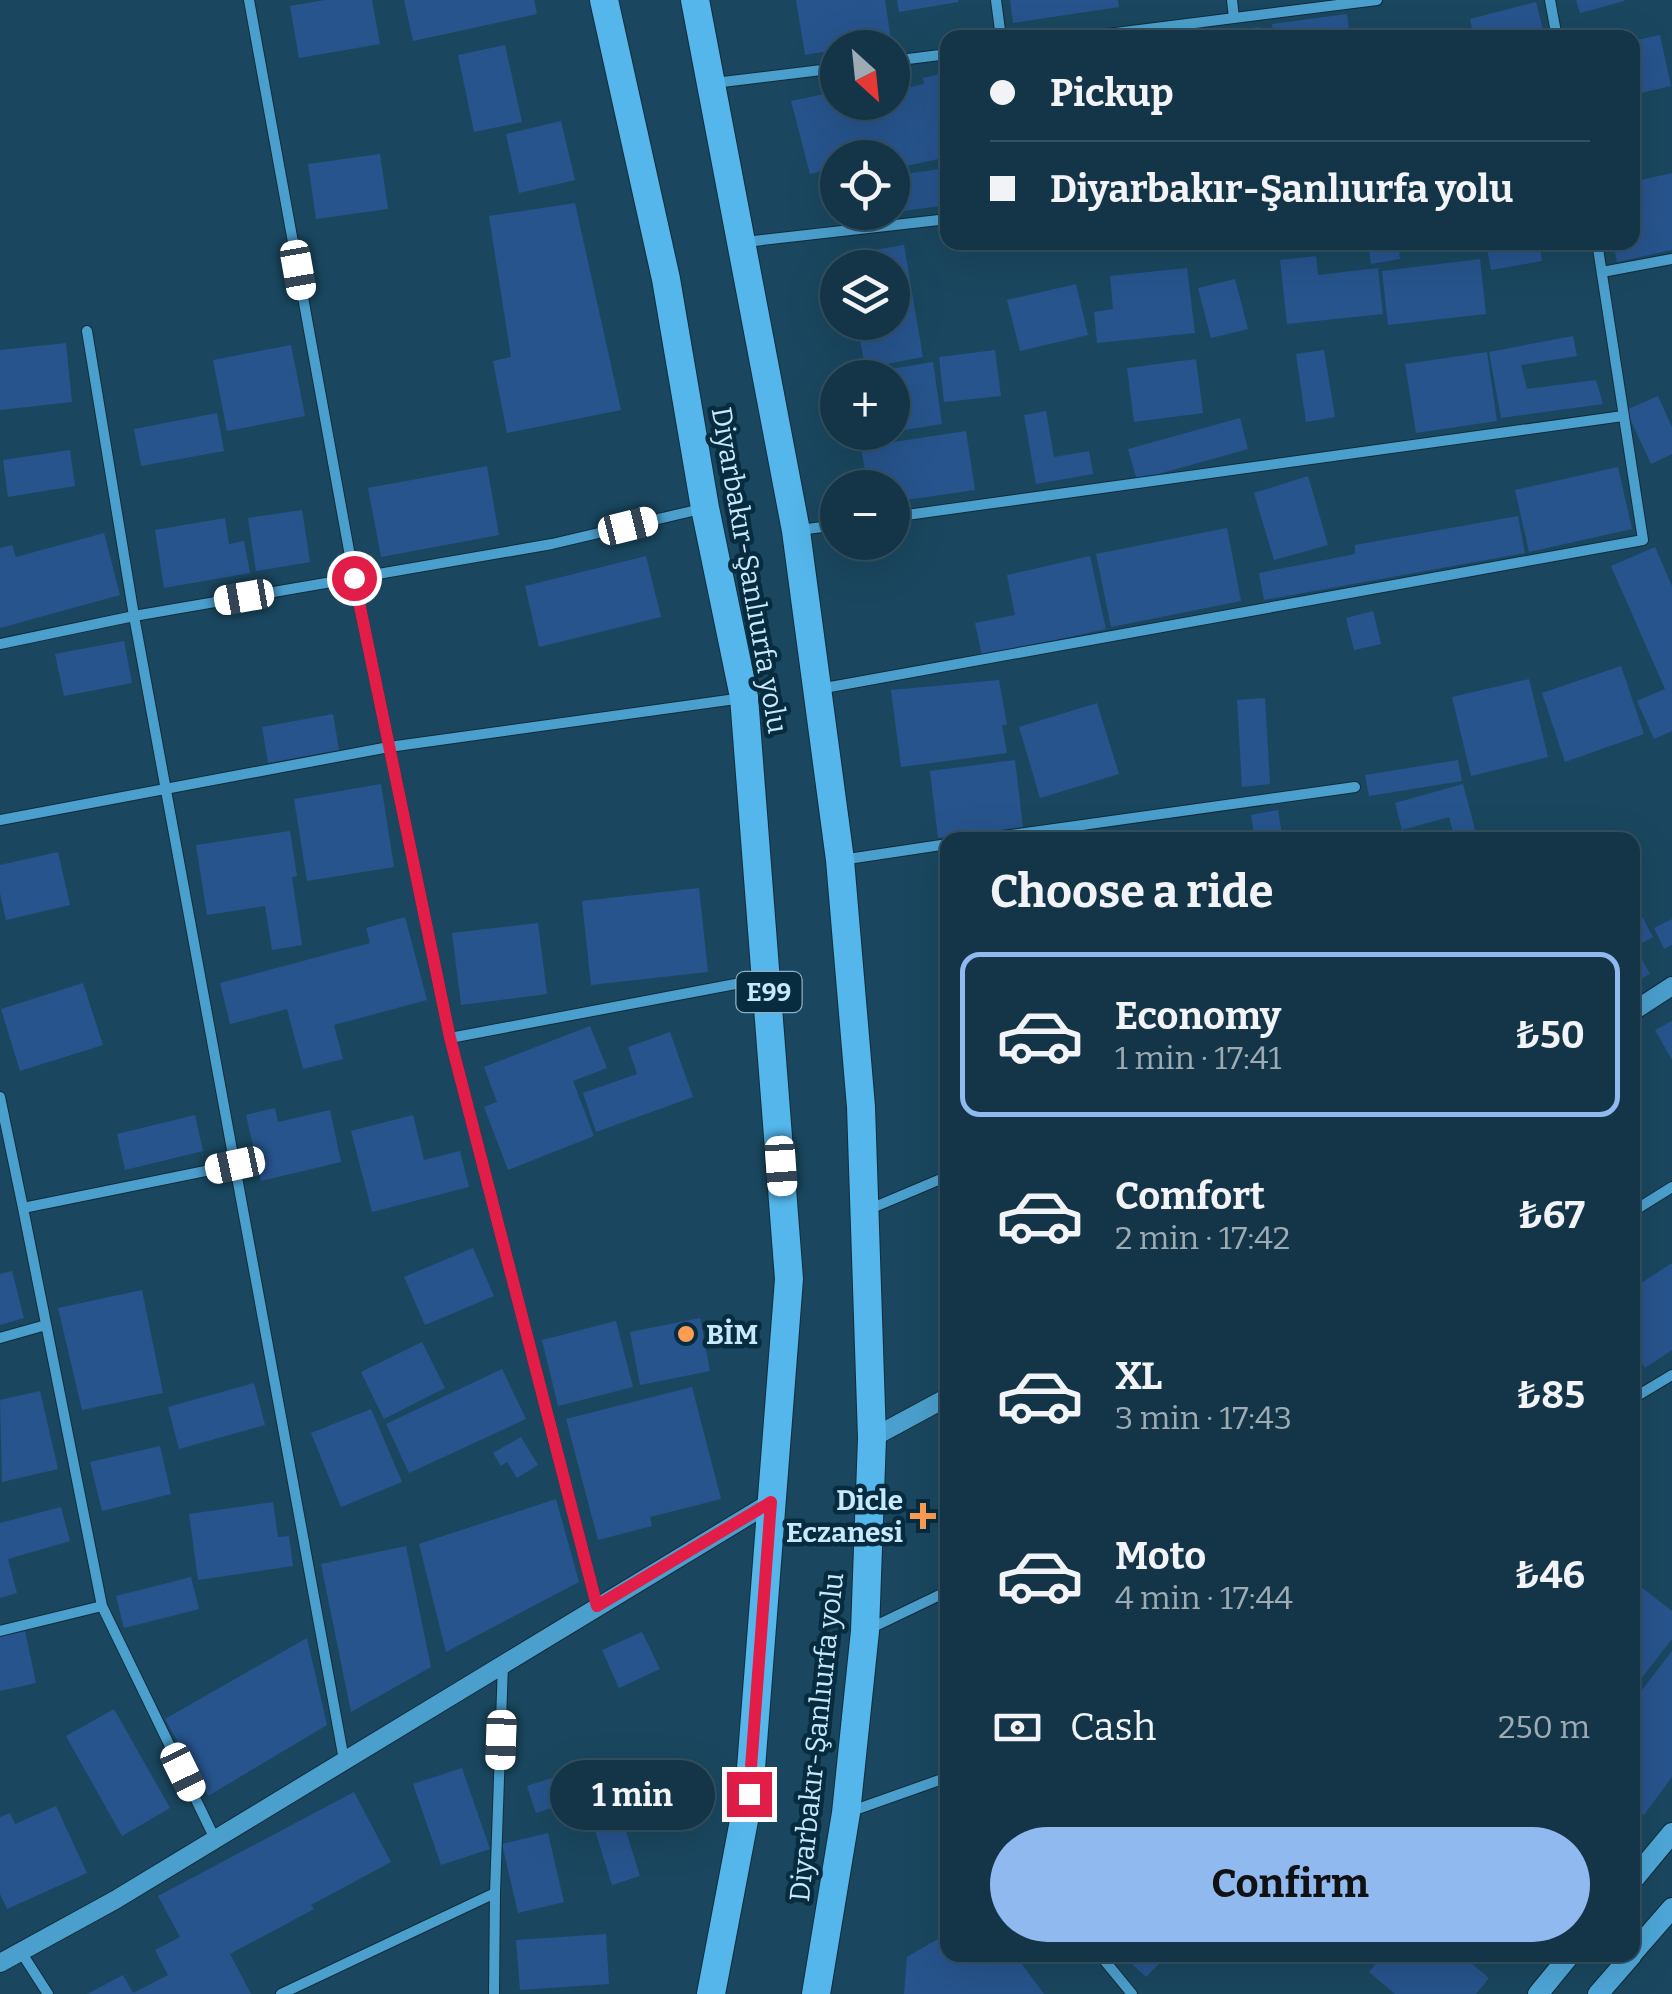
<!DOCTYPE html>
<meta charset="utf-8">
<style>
:root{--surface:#143547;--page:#214052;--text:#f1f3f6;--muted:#9dabb4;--line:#335060;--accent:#90b9f0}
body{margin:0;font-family:Bitter,serif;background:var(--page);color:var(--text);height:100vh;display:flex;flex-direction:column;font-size:38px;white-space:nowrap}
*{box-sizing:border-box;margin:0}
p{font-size:32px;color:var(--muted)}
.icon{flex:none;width:55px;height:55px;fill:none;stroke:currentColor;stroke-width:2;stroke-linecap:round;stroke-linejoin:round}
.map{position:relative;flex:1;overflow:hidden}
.sheet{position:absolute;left:940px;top:832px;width:700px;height:1130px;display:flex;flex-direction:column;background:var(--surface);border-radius:20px;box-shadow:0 10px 40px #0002,0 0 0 2px var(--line)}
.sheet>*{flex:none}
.top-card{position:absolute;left:940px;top:30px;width:700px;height:220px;border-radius:20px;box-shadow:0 10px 40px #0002,0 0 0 2px var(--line);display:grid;align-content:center;height:220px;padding:0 50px;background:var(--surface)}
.needle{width:65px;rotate:153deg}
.fabs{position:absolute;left:820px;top:30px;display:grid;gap:20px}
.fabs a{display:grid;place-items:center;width:90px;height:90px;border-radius:50%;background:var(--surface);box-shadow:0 10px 40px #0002,0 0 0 2px var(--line);font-size:50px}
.end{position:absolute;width:45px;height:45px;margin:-22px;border:12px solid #e11d48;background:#fff;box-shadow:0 0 0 5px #fff}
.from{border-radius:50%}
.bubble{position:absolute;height:70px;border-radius:35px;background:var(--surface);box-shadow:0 10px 40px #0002,0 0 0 2px var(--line);font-size:32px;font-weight:700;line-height:70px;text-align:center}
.car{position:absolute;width:30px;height:60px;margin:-30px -15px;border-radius:12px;box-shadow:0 0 8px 2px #0007;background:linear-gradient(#fff 24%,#345 0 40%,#fff 0 76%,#345 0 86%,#fff 0)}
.top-card b{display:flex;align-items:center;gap:35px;height:95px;font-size:38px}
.top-card b+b{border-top:2px solid var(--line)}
.top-card i{width:25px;height:25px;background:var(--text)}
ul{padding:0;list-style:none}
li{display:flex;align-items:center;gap:30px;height:165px;margin:0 20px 15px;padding:0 30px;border:5px solid transparent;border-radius:20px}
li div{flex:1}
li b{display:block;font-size:38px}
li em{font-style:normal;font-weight:700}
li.selected{border-color:var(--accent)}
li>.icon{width:90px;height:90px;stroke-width:1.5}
h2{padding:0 50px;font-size:45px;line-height:120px}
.pay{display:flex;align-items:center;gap:25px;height:110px;padding:0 50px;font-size:38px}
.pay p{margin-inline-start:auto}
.cta{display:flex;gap:20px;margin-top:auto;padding:20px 50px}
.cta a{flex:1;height:115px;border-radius:60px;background:var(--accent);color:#111;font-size:40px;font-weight:700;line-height:115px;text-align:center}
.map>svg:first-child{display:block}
</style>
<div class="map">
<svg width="1672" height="1994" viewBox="0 0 1672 1994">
<rect width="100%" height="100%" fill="#1a475f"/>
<path fill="#27548d" d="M325 0H372L380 44 299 58 290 6Z
M404 0H534L537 14 413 41Z
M796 0H885L891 40 805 55Z
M897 0H958V2L899 12Z
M1010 0H1118L1119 7 1013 23Z
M1576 0H1624V1L1580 13Z
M1536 2 1545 38H1474L1470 19Z
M1347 14 1350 38H1274L1272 24Z
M1260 27 1261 38H1203L1202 33Z
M1660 35 1671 86 1632 95V41Z
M505 45 522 122 474 132 458 55Z
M948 72V157L892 169V158H838L836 212 826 170 810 174 791 101 838 91V102H892V91L924 84 923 78Z
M561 121 575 180 519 193 506 134Z
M380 154 388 209 316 219 308 164Z
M948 168V205L903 211 897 175Z
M1672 173V250L1617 262 1613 242H1632V182Z
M575 203 621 410 507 433 493 361 511 357 489 216Z
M1368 242H1398L1400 259 1371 264Z
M1486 242H1539L1542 261 1491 270Z
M904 245 923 357 865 368 857 322H892V268H848L845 255Z
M1316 256 1318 275 1378 268 1383 314 1287 324 1280 260Z
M1480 259 1486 314 1388 325 1382 271Z
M1187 268 1195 333 1097 343 1094 312 1113 309 1110 276Z
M1235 279 1248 329 1211 338 1198 288Z
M1076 284 1088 335 1020 351 1007 300Z
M1573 336 1577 356 1521 365 1527 389 1596 380 1603 404 1501 418 1489 352Z
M66 343 72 402 0 410V350Z
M291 345 305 416 227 431 213 360Z
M995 350 1001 396 944 402 939 357Z
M1324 350 1335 417 1306 422 1296 354Z
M1487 352 1497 421 1416 433 1405 364Z
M1196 359 1203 413 1134 422 1127 368Z
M933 362 942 424 892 432V378H861L860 374Z
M1658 396 1672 427V454L1651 464 1626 410Z
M1046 411 1054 457 1089 451 1093 474 1036 484 1024 415Z
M217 413 224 451 141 466 134 429Z
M1240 418 1248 449 1137 480 1128 449Z
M966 431 975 490 892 502V488H868L861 447Z
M70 450 75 486 8 497 3 460Z
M487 466 499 535 381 557 368 488Z
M1618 467 1632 529 1529 552 1515 490Z
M1308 476 1328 545 1274 560 1254 493Z
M302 510 310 562 256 571 248 518Z
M1518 516 1525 553 1264 600 1259 573 1355 554V545Z
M225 518 229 544 244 541 250 573 164 588 155 530Z
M1227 528 1241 601 1111 627 1096 554Z
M104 533 120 595 0 628V548L12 545 16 557Z
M1655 547 1672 586V731L1654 739 1637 701 1665 689 1611 566Z
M646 556 661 617 539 647 525 586Z
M1090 556 1106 629 982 656 975 623 1015 615 1007 575Z
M1373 611 1381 644 1354 650 1346 618Z
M124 641 132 683 64 696 55 654Z
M1621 666 1644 734 1565 762 1542 693Z
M1529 679 1548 757 1471 776 1452 697Z
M999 680 1007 725H1002L1007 753 901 767 891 690Z
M1265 698 1270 784 1242 787 1237 700Z
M1097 703 1119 774 1040 798 1019 727Z
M333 714 339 750 268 763 262 727Z
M1015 760 1023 827 938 838 930 771Z
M1458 760 1462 781 1369 796 1365 775Z
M381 784 394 867 307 881 294 799Z
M1463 784 1477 837 1455 840 1449 817 1402 830 1395 803Z
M1278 810 1283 840H1255L1251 815Z
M290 831 297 876 292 877 302 945 272 950 265 906 207 915 196 845Z
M58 852 70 905 6 920 0 893V865Z
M699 888 708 972 591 985 582 901Z
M1632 898 1653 937 1635 947 1650 974 1632 983Z
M405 917 427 1000 334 1025 343 1059 303 1069 287 1009 230 1024 220 983 370 943 366 928Z
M1672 919V945L1664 949 1654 928Z
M538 923 547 994 461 1005 452 933Z
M83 983 103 1045 20 1071 1 1009Z
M1672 1021V1060L1655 1030Z
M590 1026 607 1068 573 1081 594 1136 508 1170 484 1107 497 1102 484 1067Z
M670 1032 693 1097 596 1132 583 1093 637 1074 628 1047Z
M275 1108 278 1122 330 1110 341 1162 261 1181 246 1115Z
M195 1115 203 1151 125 1170 117 1134Z
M413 1115 424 1160 460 1151 469 1187 372 1212 351 1131Z
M473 1248 494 1296 425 1325 404 1277Z
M1672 1263V1350L1645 1368 1632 1349V1289Z
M12 1271 24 1318 0 1325V1274Z
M142 1290 163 1393 82 1410 58 1308Z
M700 1318 710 1371 640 1385 630 1332Z
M616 1321 633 1387 558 1406 542 1340Z
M422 1342 445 1388 384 1419 361 1372Z
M502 1369 526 1419 409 1473 386 1424Z
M254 1383 265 1425 179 1449 168 1407Z
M692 1387 721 1499 650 1517 652 1526 598 1540 566 1419Z
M40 1391 58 1469 2 1482 0 1400Z
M371 1409 402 1482 341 1507 311 1433Z
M521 1437 538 1465 517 1478 507 1462 501 1466 493 1453Z
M160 1446 171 1494 102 1511 90 1462Z
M556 1499 579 1582 446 1652 419 1544Z
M273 1502 278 1537 289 1536 293 1566 198 1580 189 1514Z
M61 1507 70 1541 8 1559 17 1593 0 1598V1523Z
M406 1546 431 1667 351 1712 321 1564Z
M191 1577 199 1609 124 1628 116 1596Z
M1632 1580 1672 1611V1639L1637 1684 1632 1681Z
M25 1631 36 1683 0 1691V1636Z
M642 1632 660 1669 619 1688 602 1650Z
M307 1638 327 1725 208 1796 165 1719Z
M1672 1651V1777L1644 1815 1632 1806V1703Z
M114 1709 170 1808 122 1836 66 1736Z
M604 1761 613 1788 536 1813 527 1786Z
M462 1768 490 1849 441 1865 413 1784Z
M354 1792 391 1862 311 1905 314 1909 230 1954 251 1994H87L123 1975 133 1993 168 1975 155 1950 180 1937 158 1896Z
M616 1799 640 1876 612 1885 588 1808Z
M56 1806 87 1873 7 1909 0 1894V1817L10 1813 15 1824Z
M548 1833 564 1902 518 1913 502 1844Z
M948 1933V1955H1015L1044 1994H904L907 1957Z
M606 1934 609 1984 520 1990 516 1940Z
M1122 1955H1168L1146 1977Z
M1383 1955H1461L1489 1978 1476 1994H1395L1369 1972Z"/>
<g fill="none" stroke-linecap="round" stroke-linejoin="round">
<g stroke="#112c3b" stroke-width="12">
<path id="minor" d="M249 0 354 578 450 1038
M996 0 1001 38
M1232 0 1234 18
M1550 0 1557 38
M1076 38 1377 0
M892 61 948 54
M714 83 838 68
M745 242 948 219
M1602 272 1672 259
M87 331 134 616 344 1760
M892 517 1623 416
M799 530 838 525
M0 644 134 616 552 544 701 509
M819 689 1643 540 1597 242
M0 820 389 747 743 698
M975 840 1355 787
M841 860 948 844
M0 1097 23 1208
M865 1211 948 1176
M1632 1212 1672 1187
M0 1338 46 1325
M1632 1399 1672 1375
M597 1606 450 1038 762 979
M867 1630 948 1591
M0 1631 102 1606
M849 1812 948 1777
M215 1839 102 1606 23 1208 235 1165
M21 1952 48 1994
M1100 1955 1132 1994
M281 1994 495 1893 503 1664
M494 1994 495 1893"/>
</g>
<g stroke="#112c3b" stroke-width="20">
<path id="tertiary" d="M1632 1012 1672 986
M872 1438 948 1397
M0 1963 115 1900 771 1502"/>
</g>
<g stroke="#112c3b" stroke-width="22">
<path id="secondary" d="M1632 1881 1672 1833
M1632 1954 1672 1908
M1538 1994 1570 1955
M1598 1994 1632 1955"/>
</g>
<g stroke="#112c3b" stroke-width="30">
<path id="trunk" d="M604 0 666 279 705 508 744 697 789 1279 749 1794 711 1994
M695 0 796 531 840 860 861 1107 872 1438 865 1631 846 1813 816 1994"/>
</g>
<use href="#minor" stroke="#4b9fcd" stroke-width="10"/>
<use href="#tertiary" stroke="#4b9fcd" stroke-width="18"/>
<use href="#secondary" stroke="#4ea7d8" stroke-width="20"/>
<use href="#trunk" stroke="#54b6ea" stroke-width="28"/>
</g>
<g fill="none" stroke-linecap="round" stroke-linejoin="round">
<path stroke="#e11d48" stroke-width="12" d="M354 578 450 1038 597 1606 771 1502 749 1794"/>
</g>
<g fill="#fd9d54" stroke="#072c3f" stroke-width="4">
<circle cx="686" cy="1334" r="10"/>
<path d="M918 1501h10v10h10v10h-10v10h-10v-10h-10v-10h10z"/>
</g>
<g text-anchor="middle" stroke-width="9" stroke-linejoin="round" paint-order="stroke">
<rect fill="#072c3f" stroke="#8eb0c3" stroke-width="2.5" x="736.5" y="972" width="65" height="40" rx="8"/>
<g font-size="25" font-weight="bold" fill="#c8e8fb">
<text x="769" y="1001">E99</text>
</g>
<g font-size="28" fill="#c8e8fb" stroke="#072c3f">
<text transform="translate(750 570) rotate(80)" y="10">Diyarbakır-Şanlıurfa yolu</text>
<text transform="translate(816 1737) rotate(-84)" y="10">Diyarbakır-Şanlıurfa yolu</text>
</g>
<g font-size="28" font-weight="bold" fill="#c8e8fb" stroke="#072c3f" text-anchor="start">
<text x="706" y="1344">BİM</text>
<text x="903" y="1510" text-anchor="end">Dicle<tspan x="903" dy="32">Eczanesi</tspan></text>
</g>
</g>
</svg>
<div class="fabs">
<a><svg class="needle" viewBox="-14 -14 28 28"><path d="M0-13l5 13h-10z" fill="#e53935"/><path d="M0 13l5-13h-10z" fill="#9dabb4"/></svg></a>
<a><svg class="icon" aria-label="locate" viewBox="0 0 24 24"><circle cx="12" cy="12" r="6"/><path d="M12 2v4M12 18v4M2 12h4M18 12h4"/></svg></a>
<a><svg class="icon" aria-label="layers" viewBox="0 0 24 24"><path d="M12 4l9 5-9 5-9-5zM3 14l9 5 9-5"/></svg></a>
<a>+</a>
<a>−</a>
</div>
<i class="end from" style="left:354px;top:578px"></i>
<i class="end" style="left:749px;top:1794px"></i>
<div class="bubble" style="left:550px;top:1760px;width:165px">1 min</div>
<i class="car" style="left:298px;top:270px;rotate:170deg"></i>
<i class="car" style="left:628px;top:526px;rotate:76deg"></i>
<i class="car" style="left:244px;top:597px;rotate:260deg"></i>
<i class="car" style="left:235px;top:1165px;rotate:258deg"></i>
<i class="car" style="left:781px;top:1166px;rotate:176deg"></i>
<i class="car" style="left:501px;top:1740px;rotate:182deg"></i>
<i class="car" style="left:183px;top:1772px;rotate:154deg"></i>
<div class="top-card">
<b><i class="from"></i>Pickup</b>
<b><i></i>Diyarbakır-Şanlıurfa yolu</b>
</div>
<section class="sheet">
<h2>Choose a ride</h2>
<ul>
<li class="selected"><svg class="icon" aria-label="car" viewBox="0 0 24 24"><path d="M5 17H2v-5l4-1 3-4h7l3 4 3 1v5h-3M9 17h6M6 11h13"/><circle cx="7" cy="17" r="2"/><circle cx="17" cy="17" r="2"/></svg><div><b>Economy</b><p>1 min · 17:41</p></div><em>₺50</em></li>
<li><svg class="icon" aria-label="car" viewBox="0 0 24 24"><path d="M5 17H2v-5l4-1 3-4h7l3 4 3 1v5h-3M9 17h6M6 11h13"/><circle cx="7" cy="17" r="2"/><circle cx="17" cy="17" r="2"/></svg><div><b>Comfort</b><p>2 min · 17:42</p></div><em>₺67</em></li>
<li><svg class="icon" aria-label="car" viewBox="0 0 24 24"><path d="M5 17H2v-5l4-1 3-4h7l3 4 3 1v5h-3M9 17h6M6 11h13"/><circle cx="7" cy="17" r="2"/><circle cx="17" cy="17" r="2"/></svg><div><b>XL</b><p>3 min · 17:43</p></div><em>₺85</em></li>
<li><svg class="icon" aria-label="car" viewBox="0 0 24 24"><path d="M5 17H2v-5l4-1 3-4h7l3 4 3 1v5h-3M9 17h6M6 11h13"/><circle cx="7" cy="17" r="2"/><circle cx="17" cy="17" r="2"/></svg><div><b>Moto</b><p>4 min · 17:44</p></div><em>₺46</em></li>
</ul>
<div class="pay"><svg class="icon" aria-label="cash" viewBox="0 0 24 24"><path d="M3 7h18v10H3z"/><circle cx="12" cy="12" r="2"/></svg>Cash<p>250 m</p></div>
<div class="cta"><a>Confirm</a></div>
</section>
</div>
